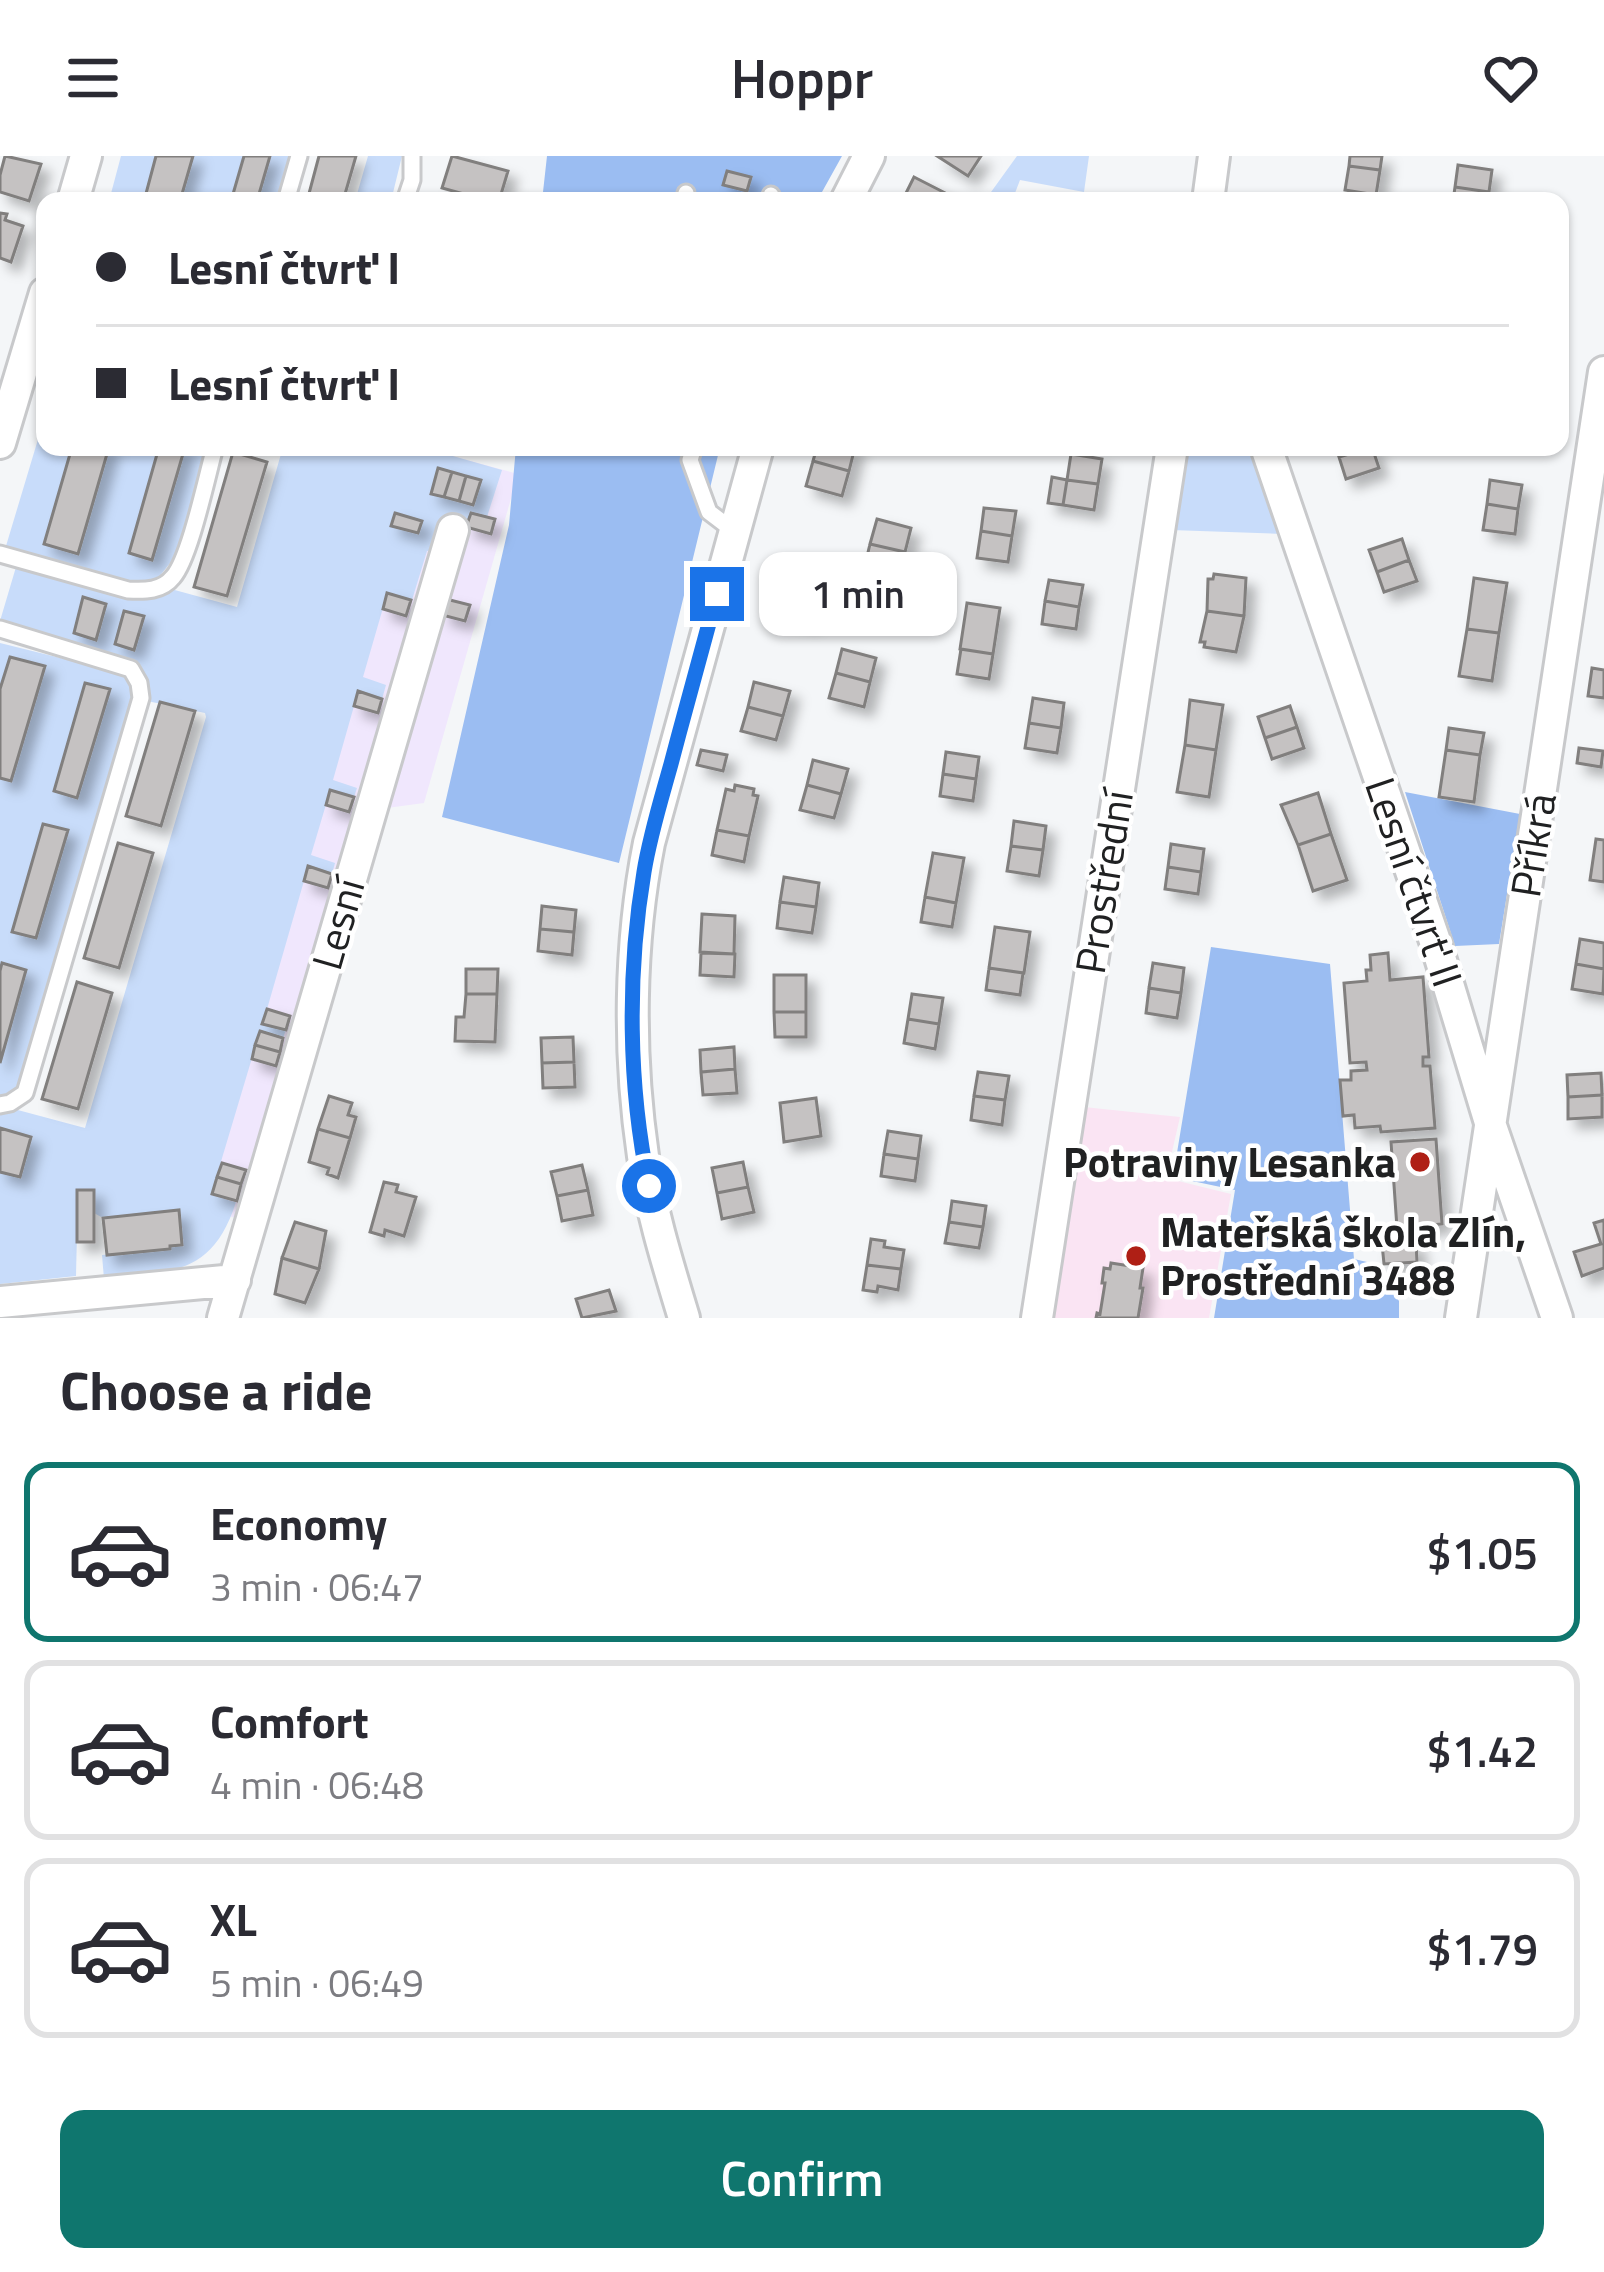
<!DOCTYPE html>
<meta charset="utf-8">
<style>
:root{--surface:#fff;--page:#f2f2f3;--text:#2b2b33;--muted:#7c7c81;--line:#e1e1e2;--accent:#0f766e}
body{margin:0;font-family:"Titillium Web",sans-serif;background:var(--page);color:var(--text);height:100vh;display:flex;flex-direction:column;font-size:45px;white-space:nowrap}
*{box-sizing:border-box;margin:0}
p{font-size:39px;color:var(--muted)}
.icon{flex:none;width:66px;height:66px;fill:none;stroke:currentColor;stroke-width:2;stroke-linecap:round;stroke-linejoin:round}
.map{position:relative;height:1162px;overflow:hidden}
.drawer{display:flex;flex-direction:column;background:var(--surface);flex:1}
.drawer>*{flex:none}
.hud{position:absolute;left:36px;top:36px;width:1533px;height:264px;border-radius:24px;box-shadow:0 3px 9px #0004;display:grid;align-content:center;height:264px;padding:0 60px;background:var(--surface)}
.end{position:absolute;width:54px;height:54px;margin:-27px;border:15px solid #1a73e8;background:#fff;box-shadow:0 0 0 6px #fff}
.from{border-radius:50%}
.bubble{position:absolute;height:84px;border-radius:24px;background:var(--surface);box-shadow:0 3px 9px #0004;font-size:39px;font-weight:600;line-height:84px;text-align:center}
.hud b{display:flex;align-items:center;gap:42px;height:114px;font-size:45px}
.hud b+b{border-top:3px solid var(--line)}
.hud i{width:30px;height:30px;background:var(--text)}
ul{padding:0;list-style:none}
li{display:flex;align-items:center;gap:36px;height:180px;margin:0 24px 18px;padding:0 36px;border:6px solid var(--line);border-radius:24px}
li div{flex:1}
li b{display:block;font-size:45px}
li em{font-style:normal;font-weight:600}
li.selected{border-color:var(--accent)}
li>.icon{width:108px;height:108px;stroke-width:1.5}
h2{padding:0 60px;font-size:54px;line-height:144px}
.action{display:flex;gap:24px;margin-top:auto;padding:24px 60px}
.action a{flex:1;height:138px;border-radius:24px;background:var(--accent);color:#fff;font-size:48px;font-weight:600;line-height:138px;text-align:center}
header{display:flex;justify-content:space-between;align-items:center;height:156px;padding:0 60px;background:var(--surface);font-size:54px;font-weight:600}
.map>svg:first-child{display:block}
</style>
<header><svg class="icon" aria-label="menu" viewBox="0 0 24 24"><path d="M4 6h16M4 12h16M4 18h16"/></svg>Hoppr<svg class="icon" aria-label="heart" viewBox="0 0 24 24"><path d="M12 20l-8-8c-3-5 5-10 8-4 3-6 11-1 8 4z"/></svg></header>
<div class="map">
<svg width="1604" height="1162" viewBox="0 0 1604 1162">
<defs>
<filter id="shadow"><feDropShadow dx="9" dy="9" stdDeviation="6" flood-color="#0004"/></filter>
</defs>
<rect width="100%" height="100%" fill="#f4f6f8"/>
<path fill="#f0e7fd" d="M419 291 518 318 424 647 387 652 260 1065 232 1061 190 1039Z"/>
<path fill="#fae4f3" d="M1074 950 1180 961 1166 1022 1231 1038 1209 1162H1042Z"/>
<path fill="#c8dcfa" d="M121 0H292L279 45H109Z
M368 0H402L391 45H355Z
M1017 0H1089L1084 36 1020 24 1012 45 986 43Z
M45 260V291H208L178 397 159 421 141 427 126 426 6 390Z
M283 291H421L502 314 487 361 471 357 461 390 427 395 412 444 387 438 363 521 386 529 382 543 358 536 333 624 357 632 354 641 330 635 311 699 335 707 332 718 308 711 263 867 286 874 283 882 260 875 211 1039 236 1046C212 1121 170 1115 104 1123L102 1099 169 1093 170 1090 182 1089 179 1055 103 1062 94 1057V1034H78L76 1120 0 1128V1016L20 1021 31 981 0 972V955L14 953 85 972 206 561 205 557 147 545 128 505 0 465 16 411 129 440 147 442 171 433 237 451Z
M1183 291H1254L1283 378 1171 374Z
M0 487 113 515C128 521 135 527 134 543L20 925 12 937 0 942Z"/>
<path fill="#9bbdf2" d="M547 0H842L817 45H542Z
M516 291H720L619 707 442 661 509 369Z
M1405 636 1520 658 1499 788 1455 790Z
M1211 791 1330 808 1354 1103 1380 1109V1118L1399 1145V1162H1214L1235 1034 1173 1021Z"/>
<path fill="#c5c2c2" stroke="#817f7e" stroke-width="3" filter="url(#shadow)" d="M5 0 41 8 29 45 0 36V19Z
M156 0H193L180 45H144Z
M244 0H270L257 45H231Z
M319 0H356L343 45H307Z
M452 0 508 15 499 45H489L442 32Z
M937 0H981L968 20Z
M1350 0H1382L1380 14 1349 10Z
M1458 9 1492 14 1489 36 1455 31Z
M1349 10 1380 14 1376 39 1345 34Z
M727 15 751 21 747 35 723 29Z
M914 21 955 42 953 45 903 43Z
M1455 31 1489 36 1488 45H1453Z
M0 57 7 58 5 64 23 70 11 106 0 102Z
M72 291H109L78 398 44 388Z
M159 291H185L152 404 129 397Z
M817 291H855L849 315 813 305Z
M1372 291 1379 312 1346 323 1339 301Z
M233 296 267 306 227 440 194 431Z
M1071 298 1102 303 1098 328 1067 324Z
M813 305 849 315 842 340 806 330Z
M438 312 452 316 444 341 431 338Z
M452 316 466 320 459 345 444 341Z
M466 320 481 324 473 349 459 345Z
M1052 321 1067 324 1063 349 1048 347Z
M1067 324 1098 328 1094 354 1063 349Z
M1490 324 1522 329 1518 353 1487 348Z
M1487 348 1518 353 1515 378 1483 374Z
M984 352 1016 355 1012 380 981 375Z
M395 357 422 365 418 377 391 370Z
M471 357 495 363 491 378 466 371Z
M877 363 911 372 905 396 870 388Z
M981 375 1012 380 1008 406 977 402Z
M1402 383 1409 404 1377 416 1369 394Z
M870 388 905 396 899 421 864 413Z
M1409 404 1417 425 1384 436 1377 416Z
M787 405 821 414 815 439 780 430Z
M1214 418 1246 422 1244 460 1207 455 1208 423H1213Z
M1474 422 1507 427 1499 477 1467 473Z
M1049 424 1083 429 1079 451 1045 445Z
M780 430 815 439 809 464 773 454Z
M387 437 411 444 406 460 383 453Z
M83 441 106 448 96 484 74 477Z
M446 443 470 449 465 465 442 459Z
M1045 445 1079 451 1076 473 1042 468Z
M967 447 1000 452 993 498 960 493Z
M124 455 144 460 134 494 115 488Z
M1207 455 1244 460 1236 496 1204 491 1205 486H1200Z
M1467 473 1499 477 1492 525 1459 520Z
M842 493 876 502 870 526 836 517Z
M961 493 993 498 989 523 957 518Z
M10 501 45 510 11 625 0 622V533Z
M1592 512 1604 514V542L1588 540Z
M836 517 870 526 864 551 829 542Z
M754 526 790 535 783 560 748 551Z
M85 527 110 533 77 642 54 635Z
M358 535 382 543 378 557 354 550Z
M1033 542 1064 547 1061 572 1029 567Z
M1190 544 1223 549 1216 594 1185 589Z
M160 546 195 555 161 670 126 660Z
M1290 550 1297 571 1265 582 1258 561Z
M748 551 783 560 776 584 741 575Z
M1029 567 1061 572 1057 597 1025 592Z
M1297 571 1304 592 1272 603 1265 582Z
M1449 572 1484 577 1480 599 1446 594Z
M1185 589 1216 594 1209 641 1177 636Z
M1579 592 1603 595 1601 611 1577 607Z
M701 594 727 599 723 615 697 609Z
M1446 594 1480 599 1474 646 1439 641Z
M946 596 979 601 976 623 943 618Z
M813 604 848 613 841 638 807 629Z
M943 618 976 623 973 645 940 640Z
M735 629 754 633 753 639 758 640 749 680 717 674 726 633 734 635Z
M807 629 841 638 834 662 800 654Z
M330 634 354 641 349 656 326 649Z
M1318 637 1331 678 1298 689 1281 649Z
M1014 665 1046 670 1043 694 1011 690Z
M43 668 68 674 36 782 12 776Z
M717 674 749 680 744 706 712 699Z
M1331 678 1347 724 1313 735 1298 689Z
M1596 683 1604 684V726L1590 724Z
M118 687 153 697 119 812 84 802Z
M1171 688 1204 693 1201 716 1168 711Z
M1011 690 1043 694 1039 720 1007 715Z
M933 697 964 702 956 747 925 741Z
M308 710 332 718 328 732 304 725Z
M1168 711 1201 716 1198 738 1165 733Z
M784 721 819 727 816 751 780 746Z
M925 741 956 747 952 771 921 766Z
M780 746 816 751 812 777 777 772Z
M542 750 576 754 574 776 540 773Z
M702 758 735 760 734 798 700 796Z
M995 771 1030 776 1024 817 989 812Z
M540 773 574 776 572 799 538 795Z
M1580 783 1604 787V813L1576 808Z
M701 797 735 798 734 821 700 819Z
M1388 797 1390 824 1423 821 1429 901H1423V910H1430L1435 972 1381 976 1380 970 1355 972 1354 959 1343 960 1340 924H1351V915L1367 914 1366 906 1350 907 1344 827 1367 825 1366 814H1371L1370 799Z
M2 807 26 814 0 907V815Z
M1153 807 1184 812 1181 837 1149 832Z
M1576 808 1604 813 1603 838 1572 833Z
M989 812 1023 817 1020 839 986 834Z
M466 813H498L497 838H466Z
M774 819H806V856H774Z
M77 826 112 837 78 953 42 943Z
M1149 832 1181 837 1177 862 1146 857Z
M466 838H497L495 886 455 885 456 861H464Z
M912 838 943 842 939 868 908 863Z
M267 853 290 860 286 874 262 868Z
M774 856H806V881H775Z
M908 863 939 868 935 893 904 887Z
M260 875 283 882 280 896 255 889Z
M573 881 574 906 542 907 541 882Z
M255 889 280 896 276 910 252 903Z
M734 891 735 913 701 916 700 894Z
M574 906 575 931 543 932 542 907Z
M735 913 737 937 703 939 701 916Z
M978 916 1009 920 1005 944 974 940Z
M1601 917 1602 939 1568 941 1567 919Z
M1602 939V961L1568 963V941Z
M329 940 352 947 348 959 356 961 350 982 318 973Z
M974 940 1005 944 1002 969 971 964Z
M816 942 821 980 784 986 780 947Z
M0 972 31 981 20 1021 0 1016Z
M318 973 350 982 338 1022 327 1018 329 1012 309 1006Z
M888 975 921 980 918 1003 884 998Z
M1436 983 1442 1068 1397 1072 1391 986Z
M884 998 918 1003 915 1025 881 1020Z
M743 1006 748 1031 717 1037 712 1012Z
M222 1007 246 1014 241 1028 217 1021Z
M582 1009 588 1034 557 1040 551 1016Z
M217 1021 241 1028 237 1045 212 1038Z
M384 1026 398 1029 396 1036 416 1041 404 1080 385 1074 384 1080 370 1076Z
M748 1031 754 1056 722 1063 717 1037Z
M77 1034H94V1086H77Z
M588 1034 593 1059 562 1065 557 1040Z
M952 1045 986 1050 983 1071 949 1066Z
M179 1054 182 1089 170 1090V1093L107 1099 103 1062Z
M1604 1064V1112L1582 1120 1574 1096 1601 1088 1594 1067Z
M295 1066 326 1075 319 1113 282 1102Z
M949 1066 983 1071 979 1092 945 1087Z
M871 1083 885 1085 884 1091 904 1094 901 1113 867 1109Z
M1416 1086 1417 1106 1384 1108 1382 1088Z
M282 1102 319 1113 305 1147 275 1138Z
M1111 1107 1143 1112 1140 1132H1143L1138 1162H1096L1097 1157 1100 1158 1105 1127H1102L1104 1112 1110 1113Z
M867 1109 901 1113 898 1134 878 1130 877 1136 863 1134Z
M609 1134 616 1155 582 1162 576 1143Z"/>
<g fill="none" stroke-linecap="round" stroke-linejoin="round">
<g stroke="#c8c9cb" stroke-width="21">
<path id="service" d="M286 45 299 0
M405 45 412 24V0
M684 45 686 37
M769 45 771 39
M694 291 690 304 709 356 734 375
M0 398 128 434C145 435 162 435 173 421 190 402 207 319 215 291
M0 473 131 513 139 527 141 542 25 937 10 947 0 949"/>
</g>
<g stroke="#c8c9cb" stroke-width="36">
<path id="minor" d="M73 45 86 0
M846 45 869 0
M1208 45 1214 0
M0 287 45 137
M1266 291 1436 788 1491 970 1557 1162
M0 1146 235 1124
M223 1162 453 374
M684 1162C668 1109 651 1055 643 1000 628 898 629 788 649 687L758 291
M1037 1162 1172 291
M1461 1162 1604 216"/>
</g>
<use href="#service" stroke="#fff" stroke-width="15"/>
<use href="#minor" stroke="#fff" stroke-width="30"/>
</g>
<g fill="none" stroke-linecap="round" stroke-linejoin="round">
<path stroke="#1a73e8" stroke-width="15" d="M649 1030C628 930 627 817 644 716 650 679 661 644 671 608 686 551 702 494 717 438"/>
</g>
<g fill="#af1f15" stroke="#fff" stroke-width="4.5">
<circle cx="1420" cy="1006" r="12"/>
<circle cx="1136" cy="1100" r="12"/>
</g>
<g text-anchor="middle" stroke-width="9" stroke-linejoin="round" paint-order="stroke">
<g font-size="42" fill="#202122" stroke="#fff">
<text transform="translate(1533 689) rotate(-81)" y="15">Příkrá</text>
<text transform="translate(1104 726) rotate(-81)" y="15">Prostřední</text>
<text transform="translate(1414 726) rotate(71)" y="15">Lesní čtvrť II</text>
<text transform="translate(338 768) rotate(-74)" y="15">Lesní</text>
</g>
<g font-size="42" font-weight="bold" fill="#202122" stroke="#fff" text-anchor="end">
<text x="1396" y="1021">Potraviny Lesanka</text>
<text x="1160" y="1091" text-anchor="start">Mateřská škola Zlín,<tspan x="1160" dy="48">Prostřední 3488</tspan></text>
</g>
</g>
</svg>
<i class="end from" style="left:649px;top:1030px"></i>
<i class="end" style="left:717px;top:438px"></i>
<div class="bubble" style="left:759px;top:396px;width:198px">1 min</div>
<div class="hud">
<b><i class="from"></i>Lesní čtvrť I</b>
<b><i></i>Lesní čtvrť I</b>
</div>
</div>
<section class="drawer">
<h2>Choose a ride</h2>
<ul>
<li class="selected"><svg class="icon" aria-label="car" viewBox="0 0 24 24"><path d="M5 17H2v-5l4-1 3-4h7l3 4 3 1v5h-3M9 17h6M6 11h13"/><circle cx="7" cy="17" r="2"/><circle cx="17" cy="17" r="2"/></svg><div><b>Economy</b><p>3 min · 06:47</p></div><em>$1.05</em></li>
<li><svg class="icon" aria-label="car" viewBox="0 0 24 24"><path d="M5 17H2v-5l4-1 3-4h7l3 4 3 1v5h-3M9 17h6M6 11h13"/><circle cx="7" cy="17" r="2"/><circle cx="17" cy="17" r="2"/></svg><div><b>Comfort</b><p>4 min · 06:48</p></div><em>$1.42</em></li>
<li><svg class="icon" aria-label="car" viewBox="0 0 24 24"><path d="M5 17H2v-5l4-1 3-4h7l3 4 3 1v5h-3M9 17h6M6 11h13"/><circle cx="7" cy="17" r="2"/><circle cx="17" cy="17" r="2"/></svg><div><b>XL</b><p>5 min · 06:49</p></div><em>$1.79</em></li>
</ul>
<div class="action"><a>Confirm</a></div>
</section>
